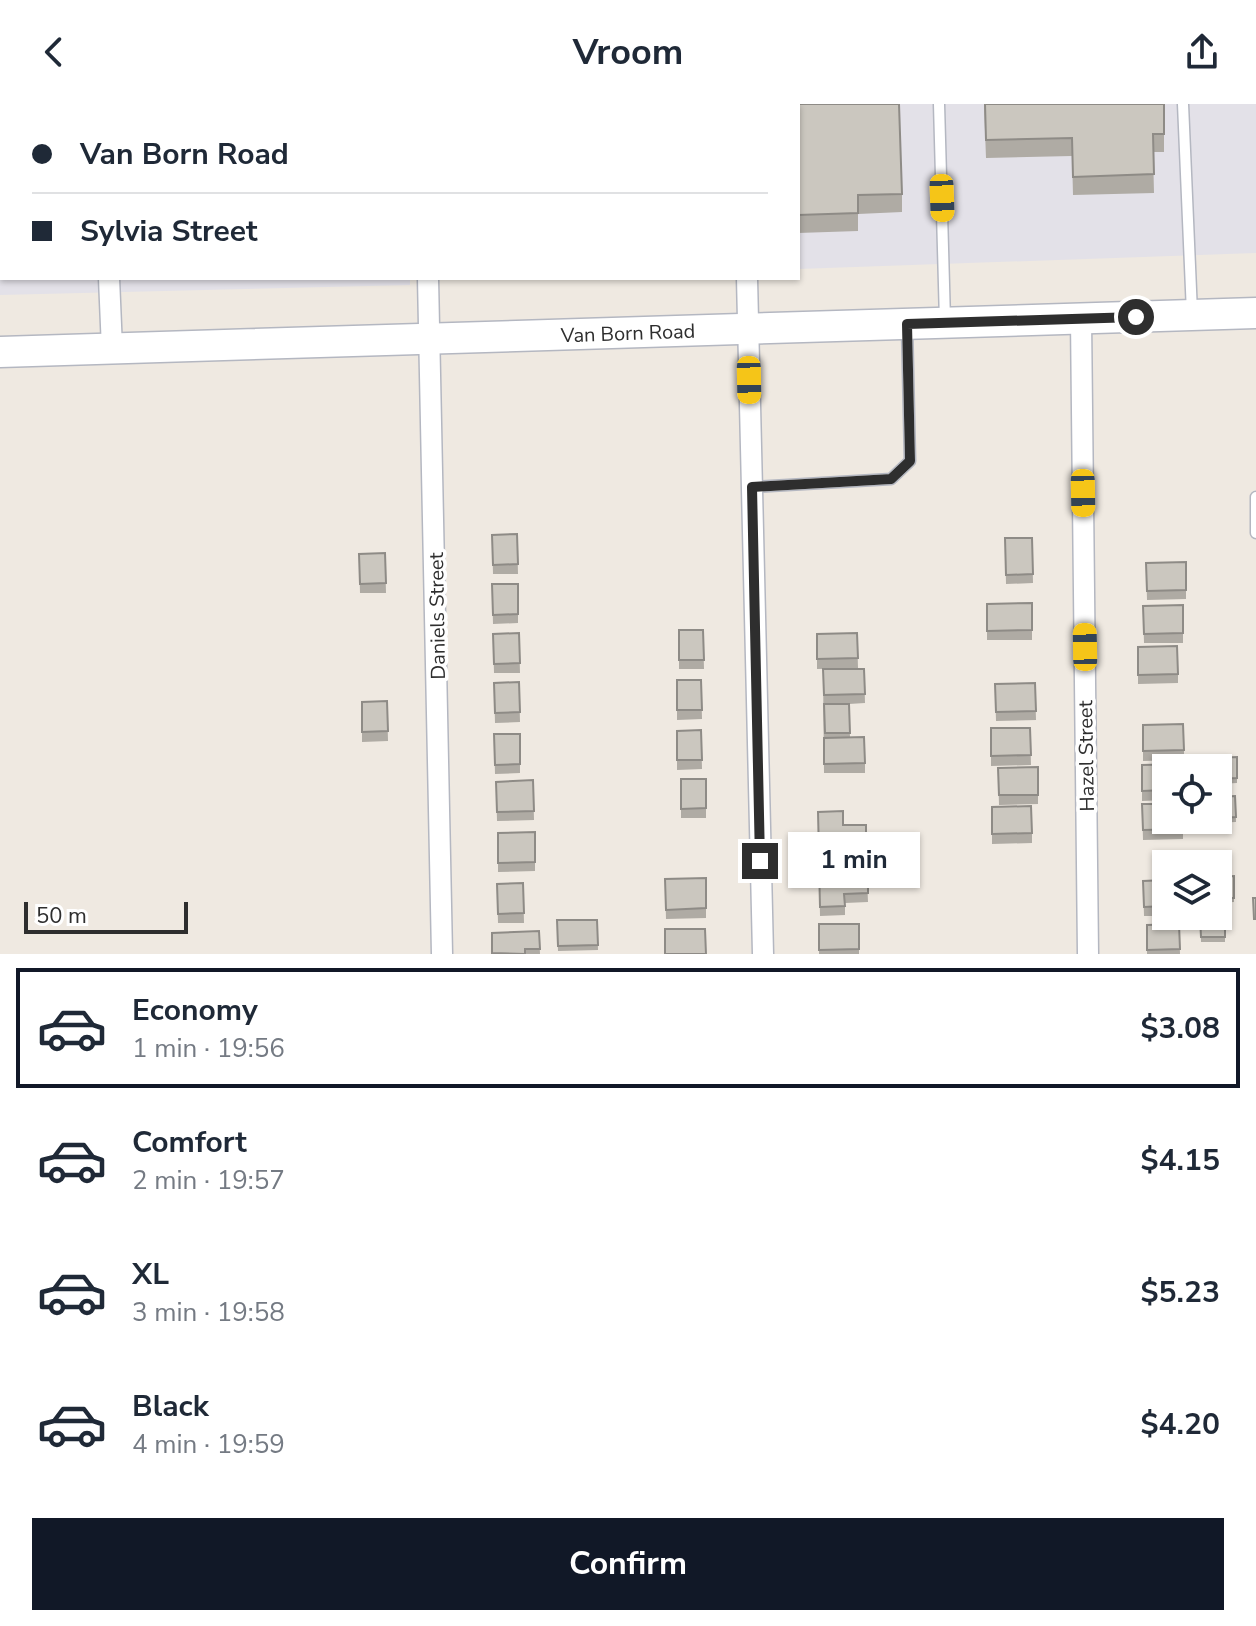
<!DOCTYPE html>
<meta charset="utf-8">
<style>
:root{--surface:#fff;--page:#f2f2f3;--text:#1f2937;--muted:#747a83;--line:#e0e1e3;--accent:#111827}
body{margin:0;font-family:"Nunito Sans",sans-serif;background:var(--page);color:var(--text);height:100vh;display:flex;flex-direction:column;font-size:30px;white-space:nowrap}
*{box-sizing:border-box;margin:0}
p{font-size:26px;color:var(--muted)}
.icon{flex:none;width:44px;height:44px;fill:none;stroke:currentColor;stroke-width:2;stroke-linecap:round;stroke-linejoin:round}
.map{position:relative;height:850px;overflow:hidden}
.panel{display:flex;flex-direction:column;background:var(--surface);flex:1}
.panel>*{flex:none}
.hud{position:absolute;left:0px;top:0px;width:800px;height:176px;box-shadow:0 2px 6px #0004;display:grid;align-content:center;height:176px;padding:0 32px;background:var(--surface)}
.tools{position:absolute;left:1152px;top:650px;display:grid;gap:16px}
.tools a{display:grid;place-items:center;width:80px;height:80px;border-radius:0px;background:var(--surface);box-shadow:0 2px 6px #0004;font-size:40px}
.scale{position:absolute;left:24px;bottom:20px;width:164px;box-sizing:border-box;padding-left:8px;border:4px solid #2e2e2e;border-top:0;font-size:22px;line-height:28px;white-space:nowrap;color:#2e2e2e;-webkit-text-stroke:6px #fff;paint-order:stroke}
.end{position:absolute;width:36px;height:36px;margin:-18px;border:10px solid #2e2e2e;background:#fff;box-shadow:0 0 0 4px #fff}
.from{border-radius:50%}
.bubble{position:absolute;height:56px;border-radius:0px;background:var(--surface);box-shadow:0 2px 6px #0004;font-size:26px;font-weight:700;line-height:56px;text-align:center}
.car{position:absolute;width:24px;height:48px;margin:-24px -12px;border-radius:10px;box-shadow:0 0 6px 2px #0007;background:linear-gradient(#f5c518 24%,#345 0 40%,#f5c518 0 76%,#345 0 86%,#f5c518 0)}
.hud b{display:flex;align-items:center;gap:28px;height:76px;font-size:30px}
.hud b+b{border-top:2px solid var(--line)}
.hud i{width:20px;height:20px;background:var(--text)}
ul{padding:14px 0 0;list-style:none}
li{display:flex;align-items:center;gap:24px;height:120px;margin:0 16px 12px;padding:0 16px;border:4px solid transparent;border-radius:0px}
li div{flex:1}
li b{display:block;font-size:30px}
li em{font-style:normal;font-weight:700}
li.active{border-color:var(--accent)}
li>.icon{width:72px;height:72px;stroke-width:1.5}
.action{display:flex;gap:16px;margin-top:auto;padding:16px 32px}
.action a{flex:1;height:92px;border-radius:0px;background:var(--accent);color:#fff;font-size:32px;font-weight:700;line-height:92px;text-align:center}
header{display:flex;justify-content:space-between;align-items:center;height:104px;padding:0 32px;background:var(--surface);font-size:36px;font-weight:700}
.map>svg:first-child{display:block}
</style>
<header><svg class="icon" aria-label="back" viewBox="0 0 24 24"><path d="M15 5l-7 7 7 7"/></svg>Vroom<svg class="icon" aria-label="share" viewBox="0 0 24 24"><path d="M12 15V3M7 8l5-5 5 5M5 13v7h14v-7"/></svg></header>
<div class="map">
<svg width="1256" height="850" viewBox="0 0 1256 850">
<rect width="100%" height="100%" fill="#efe9e1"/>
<path fill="#e3e1e8" d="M0 0H407L2 2V174H410V181L0 191Z
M775 0H1256V149L798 165V2Z"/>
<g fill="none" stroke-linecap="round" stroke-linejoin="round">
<g stroke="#b4b7c1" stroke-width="13">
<path id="lane" d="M939 0 945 217
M1183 0 1192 209
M752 383 891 375 910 357 907 221
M1256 393V429"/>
</g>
<g stroke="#b4b7c1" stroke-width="23">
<path id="street" d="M103 0V2
M422 0V2
M741 0V2
M109 174 112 245
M428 174 442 850
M747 174 763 850
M1081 215 1088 850"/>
</g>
<g stroke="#b4b7c1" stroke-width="33">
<path id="secondary" d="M0 248 1256 209"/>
</g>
<use href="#lane" stroke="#fff" stroke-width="10"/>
<use href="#street" stroke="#fff" stroke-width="20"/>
<use href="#secondary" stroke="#fff" stroke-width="30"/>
</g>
<path fill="#afaba4" d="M984 0H1164V48H1153L1154 89 1073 91 1072 52 986 54Z
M798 2 902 90V108L858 110V127L798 129Z
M517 430 518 470H493L492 431Z
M1005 434H1032L1033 479 1006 480Z
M385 449 386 489H360L359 450Z
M1186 458V495L1147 496 1146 459Z
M492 480H518V519L493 520Z
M1032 499V536H987V500Z
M1143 502 1183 529V539H1144Z
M679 526H703L704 565H679Z
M519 529 520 569H494L493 530Z
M857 529 858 564 817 565V530Z
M1138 543 1178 570V579L1138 580Z
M823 565H864L865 599 849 600 850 634 865 659V669H824Z
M677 576H701L702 615 677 616Z
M519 578 520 618 495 619 494 579Z
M1035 579 1036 616 996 617 995 580Z
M387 597 388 637 362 638V598Z
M1143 621 1184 646V656L1143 657Z
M991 624H1030L1031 661 991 662Z
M701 626 702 665 677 666V627Z
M494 630H520V669L495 670Z
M1237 653V679L1218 680V664Z
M1142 661 1166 664V696L1142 697Z
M1038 663V700L999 701 998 664Z
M681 675H706V714H681Z
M533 676 534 716 497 717 496 678Z
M1235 692 1236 718 1211 719V716H1218V693Z
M1142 700 1183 716V735L1143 736Z
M992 703 1032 729V739L992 740Z
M818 708 843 721 866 750 868 798 845 799V811L820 812Z
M498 729 535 758V767L498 768Z
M1234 772V798L1218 799V773Z
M706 774V814L666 815 665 775Z
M1166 776V812H1144L1143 777Z
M523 779 524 819H498L497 780Z
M1225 811V838H1201L1200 812Z
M557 816H597L598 846 558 847Z
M819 820 859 845V850H819Z
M1179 820 1180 850H1147V821Z
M539 827 540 850H492V829Z"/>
<path fill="#cbc7bf" stroke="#8e8b86" stroke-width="2" d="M274 0H376V2H274Z
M792 0H899L902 90 858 91V109L798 111V2H792Z
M985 0H1164V30H1153L1154 70 1073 73 1072 34 986 36Z
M517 430 518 460 493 461 492 431Z
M1005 434H1032L1033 470 1006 471Z
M385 449 386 479 360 480 359 450Z
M1186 458V486L1147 487 1146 459Z
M492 480H518V510L493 511Z
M1032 499V526L987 527V500Z
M1183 501V529L1144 530 1143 502Z
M679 526H703L704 556H679Z
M519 529 520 559 494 560 493 530Z
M857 529 858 554 817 555V530Z
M1177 542 1178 570 1138 571V543Z
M823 565H864L865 590 824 591Z
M677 576H701L702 606H677Z
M519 578 520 608 495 609 494 579Z
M1035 579 1036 607 996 608 995 580Z
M387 597 388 627 362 628V598Z
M824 600H849L850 629H825Z
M1183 620 1184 646 1143 647V621Z
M991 624H1030L1031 651 991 652Z
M701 626 702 656H677V627Z
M494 630H520V660L495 661Z
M864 633 865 659 824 660V634Z
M1237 653V674L1218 675V664H1212V654Z
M1182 660V664H1166V686L1142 687V661Z
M1038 663V691H999L998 664Z
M681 675H706V704L681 705Z
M533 676 534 707 497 708 496 678Z
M1235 692 1236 713 1218 714V693Z
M1142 700H1166V716H1183V725L1143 726Z
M1031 702 1032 729 992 730V703Z
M843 707V721H866V750L819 751 818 708Z
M535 728V758L498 759V729Z
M868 759V789L844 790 845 802 820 803 819 760Z
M1234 772V794H1218V773Z
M706 774V804L666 806 665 775Z
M1166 776V802L1144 803 1143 777Z
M523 779 524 809 498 810 497 780Z
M1253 794H1256V815H1254Z
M1225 811V833H1201L1200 812Z
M557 816H597L598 841 558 842Z
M819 820H859V845L819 846Z
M1179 820 1180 845 1147 846V821Z
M665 825H705L706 850H665Z
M539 827 540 845H525V850L492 849V829Z"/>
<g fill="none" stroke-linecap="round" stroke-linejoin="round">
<path stroke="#2e2e2e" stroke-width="10" d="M760 757 752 383 891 375 910 357 907 220 1136 213"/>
</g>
<g text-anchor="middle" stroke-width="7" stroke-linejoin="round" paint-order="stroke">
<g font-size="20" fill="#2e2e2e" stroke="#fff">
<text transform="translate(628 229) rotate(-2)" y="7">Van Born Road</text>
<text transform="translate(437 512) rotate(-91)" y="7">Daniels Street</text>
<text transform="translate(1086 652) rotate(-91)" y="7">Hazel Street</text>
</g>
</g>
</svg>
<div class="tools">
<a><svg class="icon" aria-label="locate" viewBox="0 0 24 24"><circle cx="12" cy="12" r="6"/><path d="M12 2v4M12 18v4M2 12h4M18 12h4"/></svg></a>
<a><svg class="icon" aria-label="layers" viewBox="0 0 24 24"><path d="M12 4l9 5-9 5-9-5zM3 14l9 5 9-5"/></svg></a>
</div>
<div class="scale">50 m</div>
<i class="end from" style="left:1136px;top:213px"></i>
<i class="end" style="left:760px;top:757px"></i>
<div class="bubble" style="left:788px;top:728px;width:132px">1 min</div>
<i class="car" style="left:942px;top:94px;rotate:178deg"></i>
<i class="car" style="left:749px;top:276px;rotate:179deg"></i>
<i class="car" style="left:1083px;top:389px;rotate:179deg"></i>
<i class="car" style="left:1085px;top:543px;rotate:359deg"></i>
<div class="hud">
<b><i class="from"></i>Van Born Road</b>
<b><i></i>Sylvia Street</b>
</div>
</div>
<section class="panel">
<ul>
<li class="active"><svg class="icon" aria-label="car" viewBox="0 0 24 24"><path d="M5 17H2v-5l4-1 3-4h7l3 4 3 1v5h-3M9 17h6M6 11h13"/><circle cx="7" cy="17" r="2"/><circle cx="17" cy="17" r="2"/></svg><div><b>Economy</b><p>1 min · 19:56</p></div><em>$3.08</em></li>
<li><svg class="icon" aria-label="car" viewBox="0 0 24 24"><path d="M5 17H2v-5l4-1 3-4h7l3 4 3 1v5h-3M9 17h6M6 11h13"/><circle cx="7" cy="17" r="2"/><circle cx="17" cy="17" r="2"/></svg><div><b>Comfort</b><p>2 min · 19:57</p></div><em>$4.15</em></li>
<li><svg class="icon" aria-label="car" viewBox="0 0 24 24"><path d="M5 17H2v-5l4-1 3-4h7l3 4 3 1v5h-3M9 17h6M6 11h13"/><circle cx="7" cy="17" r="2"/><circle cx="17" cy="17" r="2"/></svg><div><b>XL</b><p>3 min · 19:58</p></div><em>$5.23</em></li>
<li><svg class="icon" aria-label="car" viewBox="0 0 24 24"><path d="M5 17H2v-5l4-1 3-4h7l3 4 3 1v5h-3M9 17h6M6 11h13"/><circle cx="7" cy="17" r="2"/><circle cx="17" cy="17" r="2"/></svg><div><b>Black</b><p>4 min · 19:59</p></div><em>$4.20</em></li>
</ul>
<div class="action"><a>Confirm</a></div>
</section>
